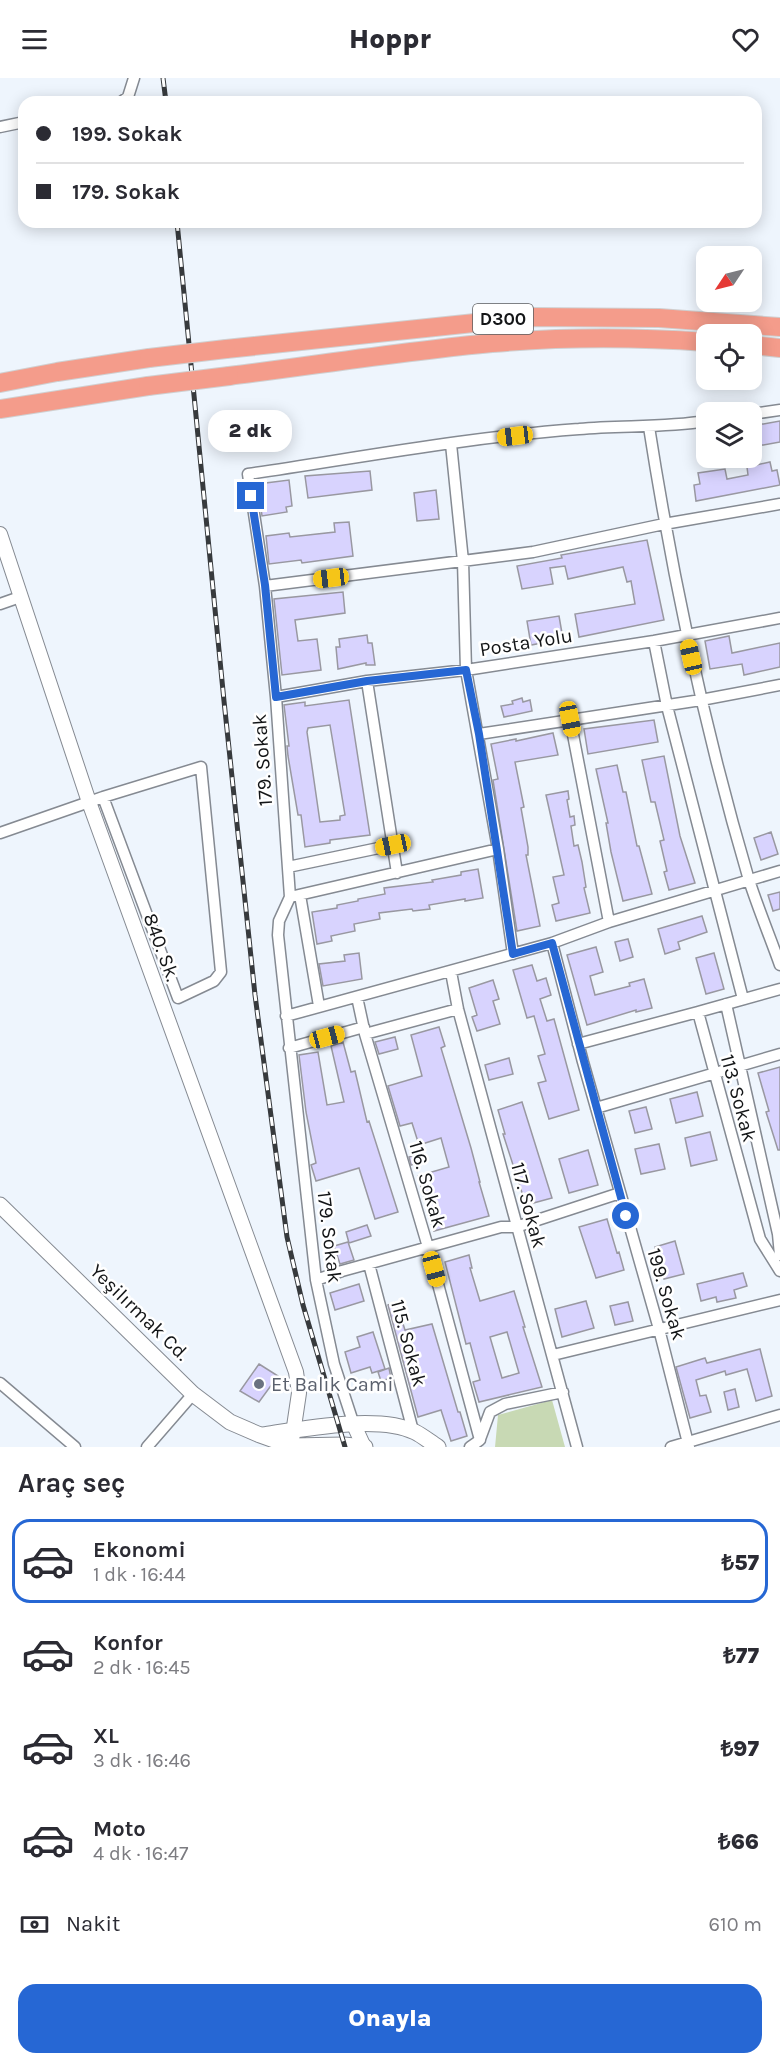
<!DOCTYPE html>
<html lang="tr">
<meta charset="utf-8">
<style>
:root{--surface:#fff;--page:#f7f7f7;--text:#2b2b33;--muted:#7c7c81;--line:#e1e1e2;--accent:#2667d4}
body{margin:0;font-family:Karla,sans-serif;background:var(--page);color:var(--text);height:100vh;display:flex;flex-direction:column;font-size:22px;white-space:nowrap}
*{box-sizing:border-box;margin:0}
p{font-size:20px;color:var(--muted)}
.icon{flex:none;width:33px;height:33px;fill:none;stroke:currentColor;stroke-width:2;stroke-linecap:round;stroke-linejoin:round}
.map{position:relative;height:1369px;overflow:hidden}
.sheet{display:flex;flex-direction:column;background:var(--surface);flex:1}
.sheet>*{flex:none}
.hud{position:absolute;left:18px;top:18px;width:744px;height:132px;border-radius:18px;box-shadow:0 3px 15px #0003;display:grid;align-content:center;height:132px;padding:0 18px;background:var(--surface)}
.needle{width:39px;rotate:235deg}
.fabs{position:absolute;left:696px;top:168px;display:grid;gap:12px}
.fabs a{display:grid;place-items:center;width:66px;height:66px;border-radius:12px;background:var(--surface);box-shadow:0 3px 15px #0003;font-size:30px}
.end{position:absolute;width:27px;height:27px;margin:-14px;border:8px solid #2667d4;background:#fff;box-shadow:0 0 0 3px #fff}
.from{border-radius:50%}
.bubble{position:absolute;height:42px;border-radius:18px;background:var(--surface);box-shadow:0 3px 15px #0003;font-size:20px;font-weight:800;line-height:42px;text-align:center}
.car{position:absolute;width:18px;height:36px;margin:-18px -9px;border-radius:8px;box-shadow:0 0 4px 2px #0007;background:linear-gradient(#f5c518 24%,#345 0 40%,#f5c518 0 76%,#345 0 86%,#f5c518 0)}
.hud b{display:flex;align-items:center;gap:21px;height:57px;font-size:22px}
.hud b+b{border-top:2px solid var(--line)}
.hud i{width:15px;height:15px;background:var(--text)}
ul{padding:0;list-style:none}
li{display:flex;align-items:center;gap:18px;height:84px;margin:0 12px 9px;padding:0 6px;border:3px solid transparent;border-radius:18px}
li div{flex:1}
li b{display:block;font-size:22px}
li em{font-style:normal;font-weight:800}
li.active{border-color:var(--accent)}
li>.icon{width:54px;height:54px;stroke-width:1.5}
h2{padding:0 18px;font-size:27px;line-height:72px}
.pay{display:flex;align-items:center;gap:15px;height:66px;padding:0 18px;font-size:22px}
.pay p{margin-inline-start:auto}
.button{display:flex;gap:12px;margin-top:auto;padding:12px 18px}
.button a{flex:1;height:69px;border-radius:18px;background:var(--accent);color:#fff;font-size:24px;font-weight:800;line-height:69px;text-align:center}
header{display:flex;justify-content:space-between;align-items:center;height:78px;padding:0 18px;background:var(--surface);font-size:27px;font-weight:800}
.map>svg:first-child{display:block}
</style>
<header><svg class="icon" aria-label="menu" viewBox="0 0 24 24"><path d="M4 6h16M4 12h16M4 18h16"/></svg>Hoppr<svg class="icon" aria-label="heart" viewBox="0 0 24 24"><path d="M12 20l-8-8c-3-5 5-10 8-4 3-6 11-1 8 4z"/></svg></header>
<div class="map">
<svg width="780" height="1369" viewBox="0 0 780 1369">
<rect width="100%" height="100%" fill="#eef5fd"/>
<path fill="#c8d9b4" d="M552 1322 565 1369H495L498 1337Z"/>
<path fill="#d8d3fe" stroke="#9998a1" stroke-width="1.5" fill-rule="evenodd" d="M780 343V364L752 369V348Z
M770 384 772 393 777 392 780 407 696 423 694 407 700 406 698 395 725 391 727 401 748 397 747 389Z
M370 393 372 412 308 420 305 398Z
M289 402 292 428 286 429 287 434 262 438 258 406Z
M436 412 439 441 417 443 414 415Z
M349 444 353 478 302 485 301 482 269 486 266 458 289 455 290 459 335 454 334 445Z
M647 462 664 542 579 559 575 536 635 526 631 503 627 504 623 489 568 501 565 488 550 490 553 506 522 511 517 488 562 480 561 477Z
M343 514 345 535 295 542 298 563 317 561 321 592 282 597 274 521Z
M559 538 563 561 531 567 527 543Z
M367 557 368 565H372L375 587H366V585L338 591 336 569H340L339 561Z
M729 558 732 575 780 565V589L744 597 742 586 710 591 705 563Z
M522 620 523 624 530 622 532 633 504 639 501 628 513 626 512 623Z
M349 622 370 757 330 762V765L305 769 301 737H298L288 678 287 668H289L284 627 305 624V628ZM330 647 345 737 340 738V742L320 744 307 654 308 650Z
M654 642 658 664 588 676 584 651Z
M553 655 558 677 515 684 524 729 521 730 528 769V777H526L540 848 517 853 493 702 498 701 491 666 516 661V663Z
M664 678 680 758 695 805 669 812 664 794 667 793 660 763 664 762 655 724H651L642 682Z
M617 687 623 714H626L637 768H639L652 816 623 823 611 774 606 745H608L596 691Z
M568 713 569 721 567 722 570 739 574 738 575 747 571 748 574 768 578 767 582 784 586 809 584 810 590 835 556 843 552 827 559 825 553 799 564 797 546 717Z
M771 754 778 776 761 782 754 760Z
M478 791 483 820 465 823V821L429 827 430 831 413 833 412 831 379 835 380 841 354 846 355 853 331 858 332 863 317 866 312 834 337 830V827L358 823V821L385 816 384 810 433 804 432 802 461 797V794Z
M780 814V831L773 833 768 817Z
M702 838 707 854 678 864 680 871 665 876 658 851Z
M628 861 633 879 620 883 615 864Z
M596 869 603 894 590 898 595 917 630 908 629 905 644 901 652 930 636 934V932L587 947 567 877Z
M359 875 362 901 323 908 319 886 345 883 344 877Z
M714 875 724 911 706 916 696 880Z
M532 887 537 903 546 900 551 917 540 921 547 943 554 941 579 1032 549 1041 538 1005 546 1003 538 978 545 976 534 938 527 940 513 892Z
M493 902 499 921 493 923 500 946 477 953 472 939 477 937 469 910Z
M439 949 445 968 441 970 471 1070 480 1104H479L489 1138 434 1153 428 1136 432 1135 427 1117 424 1118 418 1098 449 1089 441 1060 419 1067 412 1045 400 1048 388 1008 422 998 411 957Z
M395 959 398 971 379 976 375 964Z
M343 964 351 994 355 993 367 1044 369 1043 398 1134 375 1141 359 1090 316 1103 311 1087 316 1085 306 1034 299 977 318 974 327 1027 344 1024 331 968Z
M509 980 513 996 489 1002 485 987Z
M780 989V1072H778L766 1034 769 1033 758 995Z
M697 1014 703 1038 676 1045 670 1021Z
M522 1024 552 1120 526 1127 503 1056H505L498 1032Z
M646 1029 652 1051 635 1055 629 1033Z
M710 1054 717 1082 691 1088 685 1060Z
M659 1066 665 1091 641 1096 635 1071Z
M588 1072 598 1107 569 1115 559 1081Z
M419 1076 421 1084 411 1087 409 1079Z
M607 1141 617 1175 619 1174 624 1192 596 1200 579 1149Z
M367 1147 371 1158 349 1165 346 1154Z
M675 1163 684 1196 664 1201 655 1169Z
M348 1164 354 1182 340 1186 334 1168Z
M469 1177 472 1190H470L480 1223 514 1213 525 1249H523L542 1309 479 1324 473 1304 480 1302 470 1265 466 1266 445 1184ZM507 1254 519 1295 502 1300 490 1259Z
M743 1195 747 1208 734 1212 736 1220 717 1224 716 1219 701 1223 697 1206Z
M359 1206 364 1223 335 1232 330 1215Z
M586 1223 594 1250 562 1259 555 1231Z
M396 1224 405 1252 432 1246 458 1334H460L467 1358 451 1363 441 1332 418 1339 388 1227Z
M628 1224 633 1243 615 1247 610 1228Z
M373 1254 385 1291 372 1295 370 1289 351 1295 345 1274 360 1269 357 1259Z
M760 1271 772 1318 756 1323 747 1291 726 1297 725 1293 696 1302 700 1318 706 1317 711 1334 690 1340 676 1289 705 1280 707 1285Z
M259 1286 278 1298 259 1324 240 1313Z
M389 1290 391 1300 381 1303 378 1294Z
M735 1311 739 1329 728 1332 724 1314Z"/>
<g fill="none" stroke-linecap="round" stroke-linejoin="round">
<g stroke="#858a92" stroke-width="13">
<path id="minor" d="M121 24 128 19 134 0
M0 49 24 44
M752 336 780 332
M649 349C673 502 705 653 749 802 758 830 770 859 780 887
M451 366 463 483 466 592 498 771
M265 508 533 474 664 446 780 426
M0 526 20 519
M654 563 667 628 743 921
M367 603 397 795
M276 619 367 603 466 592 654 563 780 540
M570 641 609 844
M479 656 701 622 780 607
M0 755 89 724 103 719 201 689 221 894 214 903 178 920 103 719
M288 789 393 767
M300 817 319 928
M290 819 498 771 513 876
M552 865 583 984 659 1251 689 1369
M451 894 458 931 577 1369
M780 911 698 934 760 1161 780 1193
M357 919 365 956 428 1169 480 1362 470 1369
M726 926 778 1156 780 1177
M286 938 552 865 609 844 780 793
M365 956 458 931
M578 966 698 934
M289 970 364 949
M596 1030 780 976
M369 1186 413 1353
M316 1202 342 1193 501 1149H516L620 1115
M553 1277 780 1222
M0 1305 75 1369
M354 1347 334 1286 316 1202 278 857 279 843 290 819 276 619 265 508 248 396C357 380 468 359 579 351 621 347 664 350 706 343
M480 1361 490 1334 505 1326 563 1314
M147 1369 193 1316
M671 1369 780 1337"/>
</g>
<g stroke="#858a92" stroke-width="16">
<path id="tertiary" d="M0 456 89 724 296 1294 299 1315 292 1362
M354 1347 364 1369"/>
</g>
<g stroke="#858a92" stroke-width="17">
<path id="secondary" d="M0 1127 193 1316 230 1344 260 1357 291 1368 344 1367 365 1369
M263 1357C302 1351 379 1336 415 1354 423 1358 430 1364 438 1369"/>
</g>
<g stroke="#d0d0d1" stroke-width="20">
<path id="trunk" d="M752 267 780 270
M226 271 531 239 659 240 780 249
M229 298C317 287 405 273 492 265 563 259 635 259 706 264
M0 305 57 294 149 280
M0 331 148 308"/>
</g>
<use href="#minor" stroke="#fff" stroke-width="10"/>
<use href="#tertiary" stroke="#fff" stroke-width="14"/>
<use href="#secondary" stroke="#fff" stroke-width="15"/>
<use href="#trunk" stroke="#f49c8b" stroke-width="18"/>
<g stroke="#373a3d" stroke-width="5">
<path id="rail" d="M163 0 166 24
M177 144 224 623 255 917 273 1053 287 1159 303 1227 345 1369"/>
</g>
<use href="#rail" stroke="#fff" stroke-width="3" stroke-dasharray="9" stroke-linecap="butt"/>
<g stroke="#d0d0d1" stroke-width="20" stroke-linecap="butt">
<path id="trunk-bridge" d="M149 280 226 271
M148 308 229 298"/>
</g>
<use href="#trunk-bridge" stroke="#f49c8b" stroke-width="18"/>
</g>
<g fill="none" stroke-linecap="round" stroke-linejoin="round">
<path stroke="#2667d4" stroke-width="8" d="M251 418 265 507 276 619 367 603 466 592 479 656 513 876 552 865 626 1138"/>
</g>
<circle fill="#6b7280" stroke="#fff" stroke-width="2" cx="259" cy="1306" r="6"/>
<g text-anchor="middle" stroke-width="5" stroke-linejoin="round" paint-order="stroke">
<rect fill="#fff" stroke="#5a5b5d" stroke-width="1.5" x="473" y="226" width="60" height="30" rx="4.5"/>
<g font-size="18" font-weight="bold" fill="#131517">
<text x="503" y="247">D300</text>
</g>
<g font-size="20" fill="#131517" stroke="#fff">
<text transform="translate(526 564) rotate(-9)" y="7">Posta Yolu</text>
<text transform="translate(262 682) rotate(-94)" y="7">179. Sokak</text>
<text transform="translate(162 869) rotate(70)" y="7">840. Sk.</text>
<text transform="translate(739 1020) rotate(75)" y="7">113. Sokak</text>
<text transform="translate(428 1106) rotate(74)" y="7">116. Sokak</text>
<text transform="translate(529 1127) rotate(75)" y="7">117. Sokak</text>
<text transform="translate(330 1159) rotate(83)" y="7">179. Sokak</text>
<text transform="translate(667 1216) rotate(74)" y="7">199. Sokak</text>
<text transform="translate(140 1234) rotate(44)" y="7">Yeşilırmak Cd.</text>
<text transform="translate(409 1265) rotate(75)" y="7">115. Sokak</text>
</g>
<g font-size="20" fill="#5b616d" stroke="#fff" text-anchor="start">
<text x="271" y="1313">Et Balık Cami</text>
</g>
</g>
</svg>
<div class="fabs">
<a><svg class="needle" viewBox="-14 -14 28 28"><path d="M0-13l5 13h-10z" fill="#e53935"/><path d="M0 13l5-13h-10z" fill="#7c7c81"/></svg></a>
<a><svg class="icon" aria-label="locate" viewBox="0 0 24 24"><circle cx="12" cy="12" r="6"/><path d="M12 2v4M12 18v4M2 12h4M18 12h4"/></svg></a>
<a><svg class="icon" aria-label="layers" viewBox="0 0 24 24"><path d="M12 4l9 5-9 5-9-5zM3 14l9 5 9-5"/></svg></a>
</div>
<i class="end from" style="left:626px;top:1138px"></i>
<i class="end" style="left:251px;top:418px"></i>
<div class="bubble" style="left:208px;top:332px;width:84px">2 dk</div>
<i class="car" style="left:515px;top:358px;rotate:263deg"></i>
<i class="car" style="left:331px;top:500px;rotate:263deg"></i>
<i class="car" style="left:691px;top:579px;rotate:347deg"></i>
<i class="car" style="left:570px;top:641px;rotate:169deg"></i>
<i class="car" style="left:393px;top:767px;rotate:258deg"></i>
<i class="car" style="left:327px;top:959px;rotate:75deg"></i>
<i class="car" style="left:434px;top:1191px;rotate:165deg"></i>
<div class="hud">
<b><i class="from"></i>199. Sokak</b>
<b><i></i>179. Sokak</b>
</div>
</div>
<section class="sheet">
<h2>Araç seç</h2>
<ul>
<li class="active"><svg class="icon" aria-label="car" viewBox="0 0 24 24"><path d="M5 17H2v-5l4-1 3-4h7l3 4 3 1v5h-3M9 17h6M6 11h13"/><circle cx="7" cy="17" r="2"/><circle cx="17" cy="17" r="2"/></svg><div><b>Ekonomi</b><p>1 dk · 16:44</p></div><em>₺57</em></li>
<li><svg class="icon" aria-label="car" viewBox="0 0 24 24"><path d="M5 17H2v-5l4-1 3-4h7l3 4 3 1v5h-3M9 17h6M6 11h13"/><circle cx="7" cy="17" r="2"/><circle cx="17" cy="17" r="2"/></svg><div><b>Konfor</b><p>2 dk · 16:45</p></div><em>₺77</em></li>
<li><svg class="icon" aria-label="car" viewBox="0 0 24 24"><path d="M5 17H2v-5l4-1 3-4h7l3 4 3 1v5h-3M9 17h6M6 11h13"/><circle cx="7" cy="17" r="2"/><circle cx="17" cy="17" r="2"/></svg><div><b>XL</b><p>3 dk · 16:46</p></div><em>₺97</em></li>
<li><svg class="icon" aria-label="car" viewBox="0 0 24 24"><path d="M5 17H2v-5l4-1 3-4h7l3 4 3 1v5h-3M9 17h6M6 11h13"/><circle cx="7" cy="17" r="2"/><circle cx="17" cy="17" r="2"/></svg><div><b>Moto</b><p>4 dk · 16:47</p></div><em>₺66</em></li>
</ul>
<div class="pay"><svg class="icon" aria-label="cash" viewBox="0 0 24 24"><path d="M3 7h18v10H3z"/><circle cx="12" cy="12" r="2"/></svg>Nakit<p>610 m</p></div>
<div class="button"><a>Onayla</a></div>
</section>
